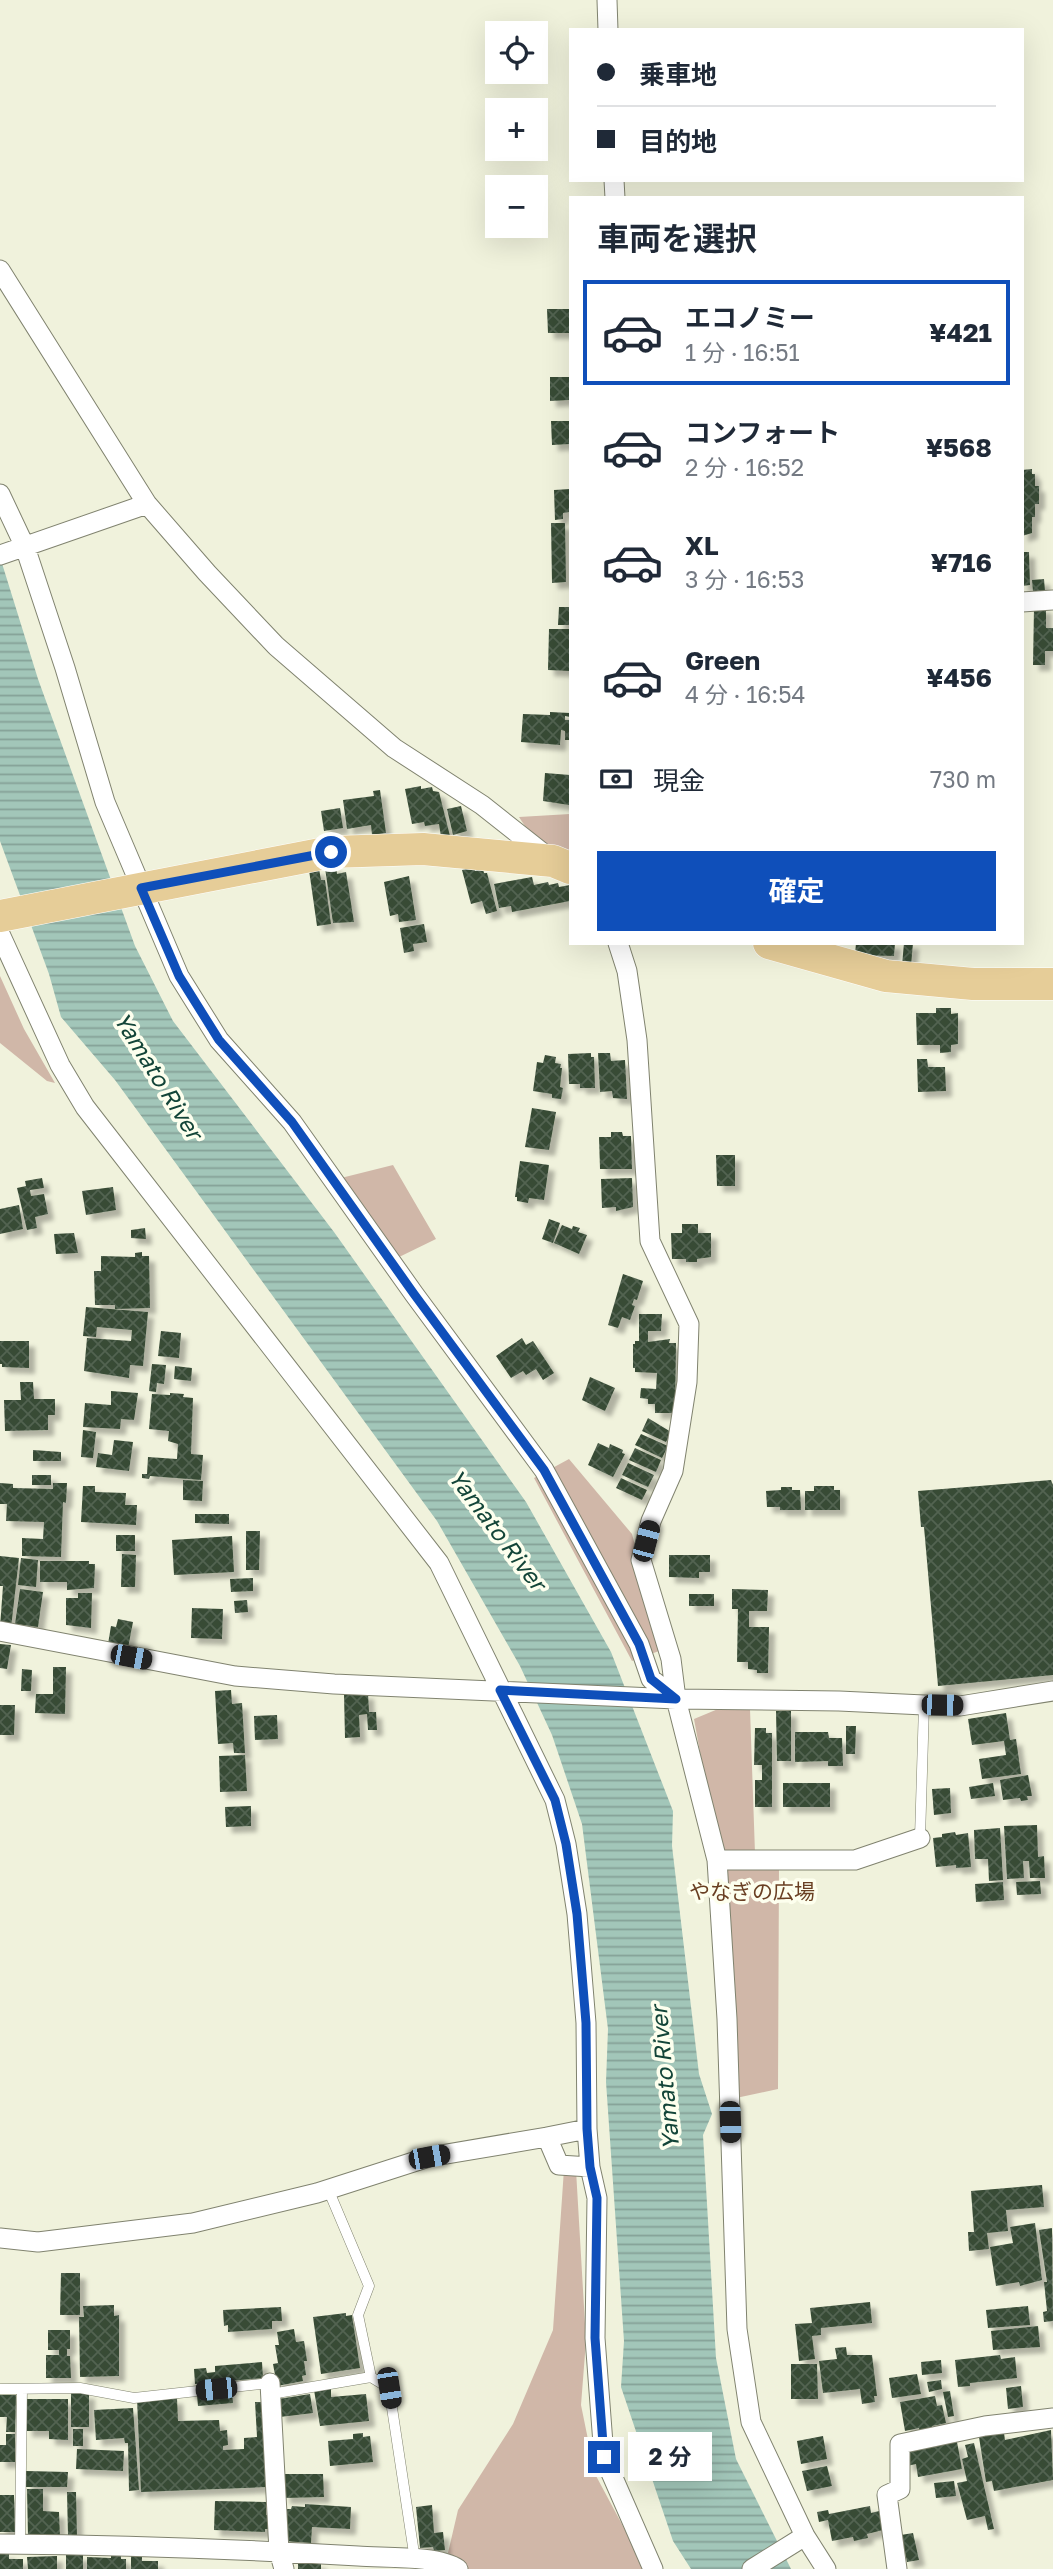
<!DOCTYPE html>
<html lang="ja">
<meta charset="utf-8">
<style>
:root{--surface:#fff;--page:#f6f6f7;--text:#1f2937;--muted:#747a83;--line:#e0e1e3;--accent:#0f4fba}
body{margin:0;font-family:"Golos Text","Noto Sans JP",sans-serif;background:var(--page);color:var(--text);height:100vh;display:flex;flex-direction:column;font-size:26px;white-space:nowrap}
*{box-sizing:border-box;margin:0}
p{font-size:23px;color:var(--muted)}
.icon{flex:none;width:38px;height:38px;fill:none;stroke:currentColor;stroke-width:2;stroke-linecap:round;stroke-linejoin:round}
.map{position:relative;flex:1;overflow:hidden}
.side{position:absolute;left:569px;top:196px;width:455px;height:749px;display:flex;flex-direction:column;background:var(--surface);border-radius:0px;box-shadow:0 7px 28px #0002}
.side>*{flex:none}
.banner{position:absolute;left:569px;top:28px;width:455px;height:154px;border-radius:0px;box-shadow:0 7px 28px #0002;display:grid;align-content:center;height:154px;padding:0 28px;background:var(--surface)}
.tools{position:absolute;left:485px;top:21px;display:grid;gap:14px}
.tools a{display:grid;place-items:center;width:63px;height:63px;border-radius:0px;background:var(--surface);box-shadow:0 7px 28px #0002;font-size:35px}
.end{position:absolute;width:32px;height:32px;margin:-16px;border:9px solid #0f4fba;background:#fff;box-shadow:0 0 0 4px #fff}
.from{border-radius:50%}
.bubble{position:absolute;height:49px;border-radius:0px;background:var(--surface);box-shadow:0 7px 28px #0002;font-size:23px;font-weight:700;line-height:49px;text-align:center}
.car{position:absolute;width:21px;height:42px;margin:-21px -10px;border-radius:9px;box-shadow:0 0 5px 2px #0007;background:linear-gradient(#222 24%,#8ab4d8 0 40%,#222 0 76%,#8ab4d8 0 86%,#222 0)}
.banner b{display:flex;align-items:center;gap:24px;height:66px;font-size:26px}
.banner b+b{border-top:2px solid var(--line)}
.banner i{width:18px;height:18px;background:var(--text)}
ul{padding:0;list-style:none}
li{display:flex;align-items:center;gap:21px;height:105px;margin:0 14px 10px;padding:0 14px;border:4px solid transparent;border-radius:0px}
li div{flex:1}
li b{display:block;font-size:26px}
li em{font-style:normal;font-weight:700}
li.current{border-color:var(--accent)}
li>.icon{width:63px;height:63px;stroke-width:1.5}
h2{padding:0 28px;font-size:32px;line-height:84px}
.pay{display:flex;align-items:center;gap:18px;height:77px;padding:0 28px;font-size:26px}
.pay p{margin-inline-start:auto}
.cta{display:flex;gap:14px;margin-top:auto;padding:14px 28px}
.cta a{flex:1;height:80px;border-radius:0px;background:var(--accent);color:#fff;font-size:28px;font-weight:700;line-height:80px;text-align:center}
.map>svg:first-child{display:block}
</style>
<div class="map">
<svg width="1053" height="2569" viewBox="0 0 1053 2569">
<defs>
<pattern id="water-rules" width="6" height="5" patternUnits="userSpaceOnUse" patternTransform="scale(1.75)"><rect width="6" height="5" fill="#a2c6b9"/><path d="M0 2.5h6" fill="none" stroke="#85a197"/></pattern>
<pattern id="building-cross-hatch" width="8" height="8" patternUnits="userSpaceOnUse" patternTransform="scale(1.75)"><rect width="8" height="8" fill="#384b36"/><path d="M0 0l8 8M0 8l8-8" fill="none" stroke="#536351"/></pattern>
<filter id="shadow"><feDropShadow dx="6" dy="6" stdDeviation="2" flood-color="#0004"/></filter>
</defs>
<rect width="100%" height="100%" fill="#f0f2dc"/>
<path fill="#d0b7a8" d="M570 814V852C543 848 534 840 519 817Z
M0 976 24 1029 55 1083 47 1081 0 1043Z
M393 1165 436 1239 395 1259 337 1179Z
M569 1459 632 1534 662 1647 659 1651 632 1661 534 1478Z
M718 1709H750L755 1853 719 1857 694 1719Z
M722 1864 779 1866 778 2089 736 2098Z
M564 2169 576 2170 586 2341 581 2405 595 2474 646 2569H460L448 2553 458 2510 513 2424 553 2330Z"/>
<path fill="url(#water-rules)" d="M0 557 38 679 135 946 173 1021 334 1232 526 1502 611 1652 673 1811 672 1846 699 2074 712 2114 703 2135 716 2358 736 2459 791 2569H691L673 2541 621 2387 624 2341 606 2082 608 2029 582 1824 552 1735 520 1666 437 1521 115 1080 61 1017 49 974 0 841Z"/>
<path fill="url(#building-cross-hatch)" filter="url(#shadow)" d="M547 309H570V333H548Z
M550 377H570V400L550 401Z
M551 421H570V444L552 445Z
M1032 469V474H1035V486H1039V504H1035V517H1032V533L1022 536V470Z
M570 489V512L563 513V519L555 520 554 490Z
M551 523H565L566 582 552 583Z
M1022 552H1029L1030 585 1022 586Z
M1044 579 1045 591 1033 592 1032 580Z
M559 607H570V625H558Z
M1034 607H1046V628H1053V651H1045V665H1033Z
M549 629H570V671L548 670Z
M550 712 570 713V717L565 716V720H570V740H565V731L561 730 560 745 521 742 523 714 550 715Z
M545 773 570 775 569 805 543 801Z
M421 786V789L432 787 433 791 439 792 450 836 441 837 439 824 425 826 424 822 412 824 405 789Z
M380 790 386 833 372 835 371 825 347 829 343 800 374 796 373 791Z
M461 806 467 831 453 835 447 809Z
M340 808 343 828 324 831 321 811Z
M336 866 337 874 346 872 354 922 333 923 325 868Z
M474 867 475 871 483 869 484 873H487L497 911 486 914 482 901 471 904 462 870Z
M319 869 321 880H325L331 924 317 926 309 870Z
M409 876 416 920 399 922 398 914 390 916 384 882Z
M532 877 534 885 548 882 549 885 558 883 559 887 570 885V901L512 912 511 906 499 908 494 884Z
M424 924 427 942 413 944 414 951 404 953 400 928Z
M856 943H895L894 956 855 955Z
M904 943H913L911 966 902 965Z
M936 1008H951V1014L958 1013V1044L951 1045V1052L940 1053V1045H917L916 1013H936Z
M591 1053V1057H594L595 1088H580V1084H569L568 1054Z
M598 1053H610L611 1061 625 1060 627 1099 613 1098 612 1091 600 1092Z
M545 1055 556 1057 555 1063 561 1064 560 1068H562L560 1087 563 1088 561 1099 552 1098V1094L533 1091 537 1062 543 1063Z
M917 1059H927L928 1067H945L946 1091 918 1092Z
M532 1108 556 1112 549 1150 525 1147Z
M611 1132H622L623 1136H631L632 1169H600L599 1137H611Z
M716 1155H735V1186H717Z
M520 1161 549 1165 544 1200 529 1198 528 1203 517 1201V1197H515Z
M42 1178 44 1188 30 1190 31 1196 44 1194 48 1214 35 1217 37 1228 27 1230 17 1188 26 1186 25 1181Z
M632 1178 633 1207 616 1211V1207L602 1208 601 1179Z
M113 1187 116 1210 86 1215 82 1191Z
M19 1205 23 1229 0 1234V1209Z
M549 1219 560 1223 553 1243 542 1239Z
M682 1224H698V1233H711V1257L697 1259V1262H686V1259H672L671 1233H682Z
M562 1225 572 1229 573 1226 580 1228 578 1232 587 1235 579 1254 554 1243Z
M145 1228 146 1239 131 1238V1230Z
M74 1233 78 1253 56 1254 54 1234Z
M142 1252V1256H149L150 1308 115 1309V1305H95L94 1271H101V1256L135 1257V1253Z
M623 1274 643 1281 637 1300 634 1299 632 1305 635 1306 630 1320 622 1317 618 1328 608 1325Z
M86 1307 148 1312 143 1366 130 1365 129 1378 84 1371 87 1338 131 1341 132 1330 97 1327 96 1337 83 1336Z
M639 1314H662L661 1331H648V1342L670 1339 669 1343H676L675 1413H655V1404H648V1399L640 1398 641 1388 656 1389 657 1373 635 1372V1368H633V1344H635V1341H639Z
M161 1331 181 1333 179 1358 158 1356Z
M522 1338 526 1345 533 1341 554 1373 543 1380 536 1369 526 1375 523 1371 511 1378 496 1356Z
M0 1341H29V1368L2 1367V1364H0Z
M152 1364 166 1365 164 1384 157 1383 156 1392 149 1391Z
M175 1366 192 1368 191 1381 174 1379Z
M590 1377 615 1388 605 1411 582 1400Z
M20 1382H33L34 1399H55V1415H48V1430L5 1431 4 1400H21Z
M111 1391 138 1393 134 1420 121 1419 120 1429 83 1427 85 1403 111 1405Z
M170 1393 184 1394 183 1397 193 1398 191 1454 203 1455 201 1480 150 1476 149 1479 142 1478V1474H147L148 1457 177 1459 178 1444 168 1441 169 1431 149 1429 152 1394 170 1395Z
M648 1418 671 1432 666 1442 642 1431Z
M83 1430 96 1432 93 1458 81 1457Z
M641 1434 668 1446 662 1458 635 1445Z
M114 1440 133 1442 129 1471 96 1467 98 1453 112 1455Z
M598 1443 609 1448 610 1444 623 1450 622 1453 625 1454 613 1477 588 1465Z
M635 1448 661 1460 656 1472 629 1460Z
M33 1450 61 1452V1461H33Z
M628 1463 654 1475 648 1487 622 1475Z
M32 1475H51V1485H32Z
M621 1478 647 1490 642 1500 616 1488Z
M183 1480 203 1481 202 1501 183 1500Z
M1051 1480 1053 1485V1675L938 1686 924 1527H921L918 1491Z
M0 1483 13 1484V1488L53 1489V1483H67L66 1503 63 1502 61 1557 22 1556V1538L43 1539 44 1522 6 1521 7 1504H0Z
M83 1486H95V1492L126 1493 125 1505H137L136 1525 81 1522Z
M814 1486H834V1490H840V1510H805V1491H814Z
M781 1487H792V1490H800L801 1510H780V1507H767L766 1491 781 1490Z
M195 1514H229V1524L195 1523Z
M246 1531H260L259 1570H246Z
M116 1535H135V1551H116Z
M232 1536 234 1572 174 1575 172 1540Z
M122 1554 136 1555 135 1587H121Z
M669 1555H710V1572H699V1578L669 1577Z
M0 1556 19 1558 11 1628 0 1627 3 1586H0Z
M21 1558 38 1560 36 1587 18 1585Z
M40 1561H89V1564H95L94 1588 67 1590V1582H40Z
M253 1578V1591L231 1592 230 1579Z
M20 1589 43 1592 38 1627 15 1624Z
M732 1589 768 1590 767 1611H749V1627H769L768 1673H757V1670L748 1669V1662H737L738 1609H732Z
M78 1593H92L91 1628 66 1625V1598H78Z
M689 1594H714V1606H689Z
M247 1600 248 1612 235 1613 234 1601Z
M192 1608 223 1609 222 1639 191 1638Z
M118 1619 133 1622 128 1648 108 1644 111 1626 116 1627Z
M0 1644 11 1645 7 1669 0 1668Z
M53 1667H66L65 1714 35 1713 36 1694H53Z
M22 1669 32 1670 31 1691H21Z
M231 1690 232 1704 242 1703 245 1753H234L233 1743 218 1744 215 1691Z
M368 1693 369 1712H376L377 1730H368L367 1714 359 1715 360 1737 345 1738 344 1694Z
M0 1705H15L14 1735H0Z
M776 1711H791V1761H777Z
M1006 1713 1010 1740 1016 1739 1021 1774 982 1779 979 1759 1006 1755 1004 1741 972 1745 968 1719Z
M277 1715 278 1739 255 1740 254 1716Z
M846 1726H856L855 1754H846Z
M755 1728H766V1733H772V1807H755V1780H762V1765H754Z
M795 1732H828L829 1738H842L843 1766H828V1761L795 1762Z
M245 1755 247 1791 220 1792 219 1756Z
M1028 1775 1032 1796H1027L1028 1800 1021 1801 1020 1798 1003 1800 1000 1780Z
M783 1783H830V1807H783Z
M993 1783 995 1796 971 1799 969 1787Z
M950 1788 951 1813 934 1815 932 1789Z
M251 1806V1826L226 1827 225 1807Z
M1037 1825 1038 1857 1044 1856 1045 1878H1030L1029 1861H1023L1024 1878 1007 1879 1004 1826Z
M1000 1828 1003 1880 989 1881 988 1859H975L974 1830Z
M955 1832 956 1835 968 1833 971 1867 956 1868V1865L936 1867 933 1838 942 1837V1834Z
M1040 1881 1041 1894 1017 1895 1016 1882Z
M1003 1882 1004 1900 976 1902 975 1884Z
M1042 2185 1044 2207 1006 2210 1008 2231 987 2233 989 2249 969 2251 968 2232H974L971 2191Z
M1035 2223 1042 2280 1020 2286 1019 2282 996 2286 990 2247 1013 2243 1010 2227Z
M1052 2228 1053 2321 1044 2322 1043 2312 1047 2311 1044 2282H1047L1039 2230Z
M61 2273H80V2315H60Z
M870 2302 872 2323 821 2328V2335L812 2336 815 2359 799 2361 795 2324 812 2323 810 2308Z
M114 2305V2316L119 2315V2376L80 2377 79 2317H84L83 2306Z
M1028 2306 1030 2325 988 2328 986 2310Z
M281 2307 282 2321H272V2329L228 2332V2325L224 2326 223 2310Z
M346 2313V2316L352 2315 360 2368 321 2374 313 2317Z
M1038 2326 1040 2347 993 2350 991 2331Z
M294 2329 296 2342 304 2341 307 2361H304L306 2375 302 2376 303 2381 277 2386 273 2364 278 2363 275 2345H279L277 2332Z
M48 2330H70V2349H67V2356H70L71 2378H46V2355H59V2350H48Z
M846 2347 847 2355H872L877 2396H874L875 2402 862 2404 860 2389 823 2393 819 2361 837 2359 835 2348Z
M1000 2355 1001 2359 1015 2357 1017 2378 970 2383V2386L958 2387 955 2360Z
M941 2360 942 2373 922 2375 921 2362Z
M262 2362 263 2378 195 2384 194 2369 206 2368 207 2373 215 2372V2366Z
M791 2364H817L818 2399H791Z
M917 2374 921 2394 892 2398 889 2378Z
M941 2380 942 2389 929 2392 927 2382Z
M1021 2386 1023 2407 1008 2409 1006 2388Z
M331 2388V2397L366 2394 369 2421 320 2426 314 2390Z
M950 2391 954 2416 948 2417 943 2392Z
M232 2392 233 2403 198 2406 197 2395Z
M71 2393H89V2427H71Z
M310 2394 313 2413 280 2417 278 2399Z
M0 2395H16L15 2432H6L7 2417H0Z
M935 2396 937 2406 942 2405 946 2423 932 2426 933 2431 920 2433 919 2428 905 2431 900 2402Z
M177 2398 178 2421 219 2420 220 2431 227 2430 228 2445 223 2446V2450L244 2449V2438L257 2437 255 2402H263L267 2487 141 2492 137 2399Z
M27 2399H68V2440L49 2439V2431H26Z
M133 2408 139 2490 129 2491 128 2443H125L124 2438 96 2440 94 2410Z
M73 2429H83V2446H73Z
M1051 2430 1053 2480 994 2491 992 2481 986 2482 979 2437 1004 2433 1005 2440Z
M363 2433V2437L370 2436 373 2462 330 2466 328 2441 353 2439V2434Z
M6 2434H15V2462H0V2445H6Z
M823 2436 827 2459 801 2464 797 2441Z
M957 2442 962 2469 918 2477 916 2464 907 2466 905 2450Z
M974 2443 994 2529 988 2530 985 2516 967 2520 957 2483 967 2481 962 2459 968 2457 965 2445Z
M77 2449 124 2451 123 2471 76 2469Z
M827 2466 832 2486 807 2491 802 2471Z
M26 2471 68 2472 67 2487H26Z
M283 2474H323L324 2497 284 2498Z
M954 2481 956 2496 936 2498 934 2483Z
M27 2489H43V2511L59 2512 60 2537H28Z
M67 2492H76L77 2537H68Z
M0 2495H14L15 2532H0Z
M215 2501 266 2502V2515H271V2529H265V2532L214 2530Z
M305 2504 351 2507 350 2529 312 2527 311 2543 284 2541 286 2509H291L292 2506 305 2507Z
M432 2505 434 2533 443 2532 445 2550 434 2551 433 2547 420 2548 416 2507Z
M870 2506 871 2513 879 2511 883 2530 867 2534 868 2538 854 2541 853 2537 832 2541 828 2520 819 2522 817 2512 828 2510 829 2514Z
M913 2533 919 2560 907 2562 901 2535Z
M9 2553V2559H23V2569H0V2554Z
M66 2555H83V2569H66Z
M111 2555 121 2556V2559H126V2569H87V2557L111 2558Z
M57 2556V2569H28L27 2557Z
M131 2556H142V2561H158V2569H131Z
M298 2562 321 2563V2569H298Z"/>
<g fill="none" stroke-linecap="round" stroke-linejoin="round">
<g stroke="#80836f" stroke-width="11">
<path id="service" d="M920 1838 924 1705
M328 2189 369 2286 358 2315 371 2377
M0 2389 80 2388 134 2398 270 2383
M271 2394 371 2377 389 2388 415 2560
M20 2544 22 2389"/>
</g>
<g stroke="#80836f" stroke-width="21">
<path id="minor" d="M607 0 608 30
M614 180 615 198
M0 270 147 504 207 573 276 646 394 748 482 805 549 858
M0 494 25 547 65 668 105 802 179 976 219 1040 292 1122 414 1294 544 1470 639 1644 651 1679 676 1699
M0 555 147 504
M1022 602 1053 600
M0 934 60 1065 85 1107 439 1563 555 1800 566 1844 577 1914 586 2023 587 2129 590 2167 597 2198 595 2338 604 2457 653 2569
M618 943 627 971 637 1040 650 1241 689 1324 687 1382 673 1471 651 1521 641 1560 671 1659 676 1699 717 1860 727 2019 737 2329 751 2422 805 2536 826 2569
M0 1631 235 1676 334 1684 676 1699 839 1701 924 1705 960 1706 1053 1691
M717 1860H855L920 1838
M547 2137 587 2129
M0 2238 38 2242 193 2223 317 2193 429 2157 547 2137 559 2165 590 2167
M270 2383 279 2551 284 2569
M0 2544C120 2545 239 2549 358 2556 384 2558 438 2555 458 2569
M752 2569 805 2536
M897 2569 887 2495 900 2489V2444L985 2426 1053 2418"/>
</g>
<g stroke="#fff" stroke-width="33">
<path id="primary" d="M0 916 331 852 423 849 553 861 570 868
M769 943 886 976 973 984H1053"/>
</g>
<use href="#service" stroke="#fff" stroke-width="10"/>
<use href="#minor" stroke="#fff" stroke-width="19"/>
<use href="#primary" stroke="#e6cd98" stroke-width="32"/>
</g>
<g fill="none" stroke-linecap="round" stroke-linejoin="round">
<path stroke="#0f4fba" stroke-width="9" d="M331 852 141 888 179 976 219 1040 292 1122 414 1294 544 1470 639 1644 651 1679 676 1699 500 1690 555 1800 566 1844 577 1914 586 2023 587 2129 590 2167 597 2198 595 2338 604 2457"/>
</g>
<g text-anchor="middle" stroke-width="7" stroke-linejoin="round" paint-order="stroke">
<g font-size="21" fill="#693f22" stroke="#fdffee">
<text x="752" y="1899">やなぎの広場</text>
</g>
<g font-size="23" font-style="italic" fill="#134538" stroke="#fdffee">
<text transform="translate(158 1076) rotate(58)" y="8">Yamato River</text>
<text transform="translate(497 1530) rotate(53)" y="8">Yamato River</text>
<text transform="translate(665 2078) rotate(-95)" y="8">Yamato River</text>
</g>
</g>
</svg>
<div class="tools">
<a><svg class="icon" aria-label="locate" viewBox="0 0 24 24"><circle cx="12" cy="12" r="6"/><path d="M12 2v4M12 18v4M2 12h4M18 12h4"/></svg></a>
<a>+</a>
<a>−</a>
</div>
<i class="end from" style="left:331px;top:852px"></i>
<i class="end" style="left:604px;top:2457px"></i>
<div class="bubble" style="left:628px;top:2432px;width:84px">2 分</div>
<i class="car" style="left:646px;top:1541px;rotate:15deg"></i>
<i class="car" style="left:131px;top:1657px;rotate:101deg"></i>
<i class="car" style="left:942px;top:1705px;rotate:91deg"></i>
<i class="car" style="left:730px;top:2122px;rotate:178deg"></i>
<i class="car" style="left:429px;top:2157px;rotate:80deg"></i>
<i class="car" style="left:389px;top:2388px;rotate:171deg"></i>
<i class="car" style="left:216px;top:2389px;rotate:264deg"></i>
<div class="banner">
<b><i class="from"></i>乗車地</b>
<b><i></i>目的地</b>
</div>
<section class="side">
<h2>車両を選択</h2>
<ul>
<li class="current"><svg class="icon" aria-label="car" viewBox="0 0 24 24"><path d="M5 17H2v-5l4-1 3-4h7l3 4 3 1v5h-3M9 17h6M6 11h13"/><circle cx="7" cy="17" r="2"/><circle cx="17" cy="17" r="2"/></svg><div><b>エコノミー</b><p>1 分 · 16:51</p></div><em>¥421</em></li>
<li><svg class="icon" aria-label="car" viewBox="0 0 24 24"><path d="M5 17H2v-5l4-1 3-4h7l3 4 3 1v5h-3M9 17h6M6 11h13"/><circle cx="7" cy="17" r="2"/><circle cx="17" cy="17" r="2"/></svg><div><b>コンフォート</b><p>2 分 · 16:52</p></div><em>¥568</em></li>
<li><svg class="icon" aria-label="car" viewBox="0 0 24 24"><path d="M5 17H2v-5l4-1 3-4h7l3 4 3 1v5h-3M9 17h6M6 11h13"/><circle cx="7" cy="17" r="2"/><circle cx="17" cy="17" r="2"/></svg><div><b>XL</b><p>3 分 · 16:53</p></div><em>¥716</em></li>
<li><svg class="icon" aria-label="car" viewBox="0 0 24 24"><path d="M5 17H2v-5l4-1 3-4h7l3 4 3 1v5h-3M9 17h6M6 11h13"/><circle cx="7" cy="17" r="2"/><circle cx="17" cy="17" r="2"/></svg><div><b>Green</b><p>4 分 · 16:54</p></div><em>¥456</em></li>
</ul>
<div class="pay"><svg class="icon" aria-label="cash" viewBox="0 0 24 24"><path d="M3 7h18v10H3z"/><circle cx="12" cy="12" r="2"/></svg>現金<p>730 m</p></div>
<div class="cta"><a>確定</a></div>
</section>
</div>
